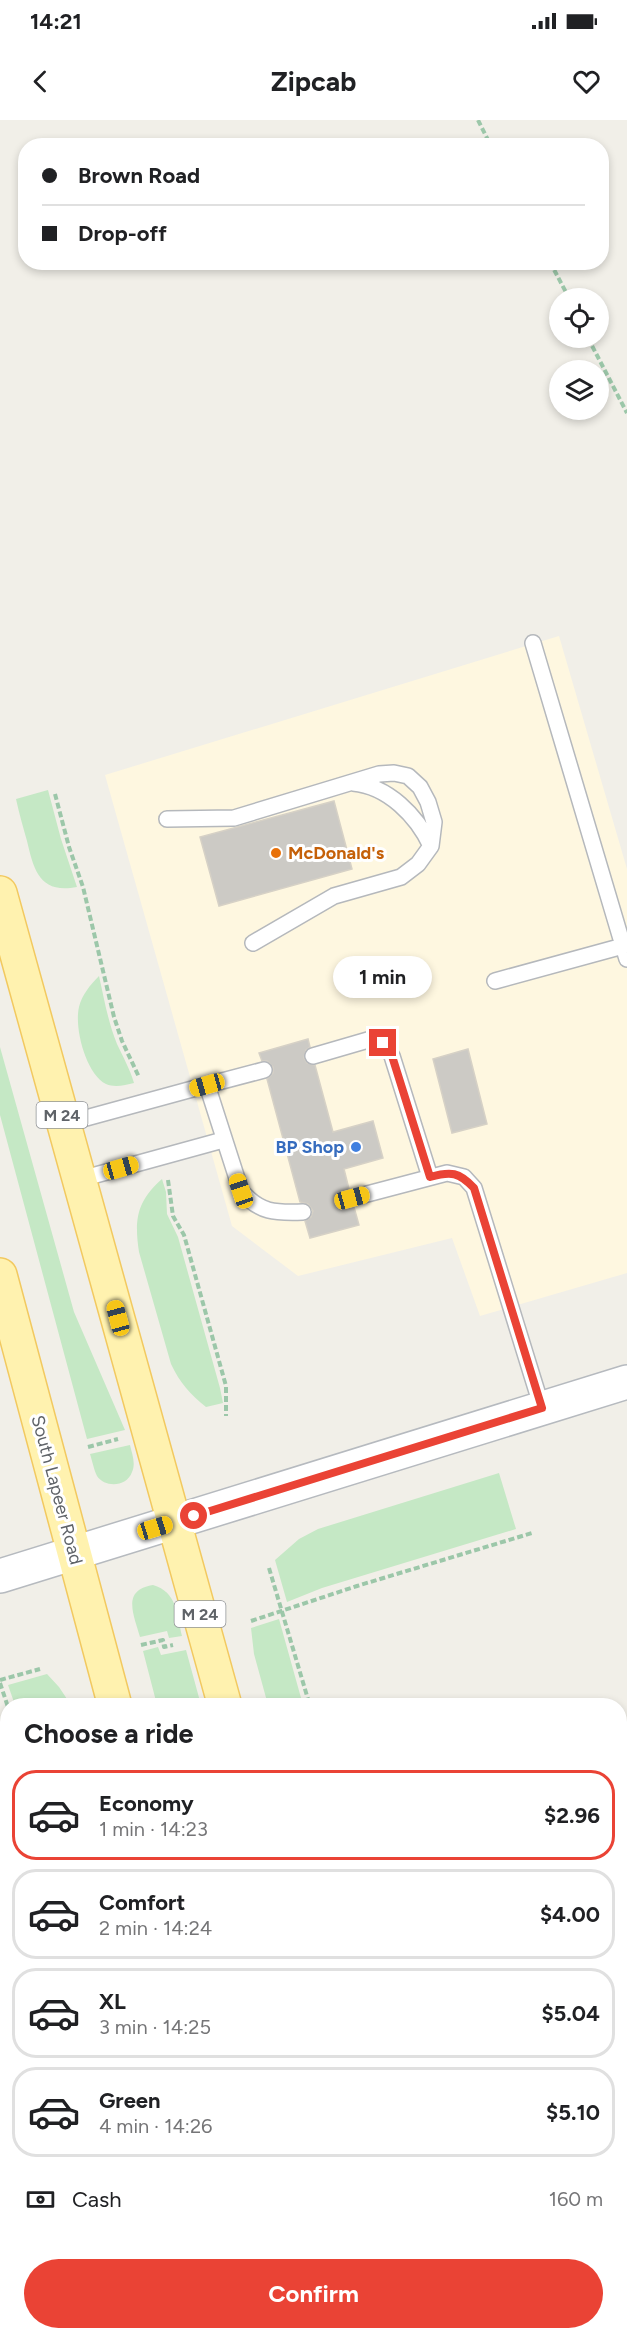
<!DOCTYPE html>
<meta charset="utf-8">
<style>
:root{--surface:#fff;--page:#f2f2f2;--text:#202124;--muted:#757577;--line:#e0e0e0;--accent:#ea4335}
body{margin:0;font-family:Figtree,sans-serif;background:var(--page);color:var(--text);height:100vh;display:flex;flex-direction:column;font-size:22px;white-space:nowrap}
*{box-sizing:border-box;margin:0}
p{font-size:20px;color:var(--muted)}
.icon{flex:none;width:33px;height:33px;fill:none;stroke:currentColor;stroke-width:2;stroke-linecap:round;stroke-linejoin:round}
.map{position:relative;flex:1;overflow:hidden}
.side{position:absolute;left:0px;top:1578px;width:627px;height:642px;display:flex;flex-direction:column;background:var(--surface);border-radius:24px 24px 0 0;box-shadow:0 3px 9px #0003}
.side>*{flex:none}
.hud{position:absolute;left:18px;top:18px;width:591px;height:132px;border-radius:24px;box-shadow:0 3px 9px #0003;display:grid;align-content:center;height:132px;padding:0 24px;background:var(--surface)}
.buttons{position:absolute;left:549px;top:168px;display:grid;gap:12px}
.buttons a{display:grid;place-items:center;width:60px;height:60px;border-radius:50%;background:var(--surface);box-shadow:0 3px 9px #0003;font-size:30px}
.end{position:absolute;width:27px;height:27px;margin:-14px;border:8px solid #ea4335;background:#fff;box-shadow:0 0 0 3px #fff}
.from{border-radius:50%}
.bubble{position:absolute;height:42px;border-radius:21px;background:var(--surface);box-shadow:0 3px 9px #0003;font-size:20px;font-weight:700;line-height:42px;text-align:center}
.car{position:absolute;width:18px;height:36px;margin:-18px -9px;border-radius:8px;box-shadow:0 0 4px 2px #0007;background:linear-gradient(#f5c518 24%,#345 0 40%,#f5c518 0 76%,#345 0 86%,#f5c518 0)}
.hud b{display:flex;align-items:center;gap:21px;height:57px;font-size:22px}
.hud b+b{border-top:2px solid var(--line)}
.hud i{width:15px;height:15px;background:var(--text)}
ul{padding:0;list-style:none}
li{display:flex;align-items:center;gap:18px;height:90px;margin:0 12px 9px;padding:0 12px;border:3px solid var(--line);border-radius:24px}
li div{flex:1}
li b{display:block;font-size:22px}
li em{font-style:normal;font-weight:700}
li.selected{border-color:var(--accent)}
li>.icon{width:54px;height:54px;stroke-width:1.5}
h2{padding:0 24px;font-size:27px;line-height:72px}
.pay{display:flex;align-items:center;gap:15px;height:66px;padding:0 24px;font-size:22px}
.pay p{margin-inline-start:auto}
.primary-button{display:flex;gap:12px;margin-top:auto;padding:12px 24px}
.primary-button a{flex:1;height:69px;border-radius:36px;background:var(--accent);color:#fff;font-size:24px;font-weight:700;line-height:69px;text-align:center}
.status{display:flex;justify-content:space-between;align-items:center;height:42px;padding:0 30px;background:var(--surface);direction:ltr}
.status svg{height:16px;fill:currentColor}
header{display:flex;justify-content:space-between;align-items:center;height:78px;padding:0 24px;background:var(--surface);font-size:27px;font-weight:700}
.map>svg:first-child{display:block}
</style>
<div class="status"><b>14:21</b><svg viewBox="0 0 49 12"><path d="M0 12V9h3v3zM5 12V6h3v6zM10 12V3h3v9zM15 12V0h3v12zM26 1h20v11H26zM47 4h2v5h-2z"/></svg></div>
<header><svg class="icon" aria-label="back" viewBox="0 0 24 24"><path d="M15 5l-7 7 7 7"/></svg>Zipcab<svg class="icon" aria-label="heart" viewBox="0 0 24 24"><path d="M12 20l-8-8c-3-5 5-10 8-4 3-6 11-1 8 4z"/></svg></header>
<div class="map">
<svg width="627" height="2220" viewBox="0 0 627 2220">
<rect width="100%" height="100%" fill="#f1efe8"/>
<path fill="#fef7e0" d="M559 516 627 749V1153L480 1196 452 1118 298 1156 232 1106 105 655Z"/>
<path fill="#c5e8c5" d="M48 670 61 719 77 767C40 774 34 751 27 721 23 707 19 693 16 679Z
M99 856C104 878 108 902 117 924 123 937 130 949 134 963 125 965 115 968 106 964 86 954 74 908 79 887 82 875 90 865 99 856Z
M0 927 74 1192 125 1310 87 1319 0 995Z
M162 1059 166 1072 167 1094 178 1117 220 1268 223 1283 206 1287C190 1274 180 1263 171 1244L139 1132C134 1099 137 1081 162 1059Z
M130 1325C132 1334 136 1343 132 1352 127 1367 105 1368 97 1356 94 1350 92 1340 90 1334Z
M499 1353 516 1409 322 1468 287 1482 275 1440 299 1419 318 1409Z
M153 1465C177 1472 177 1494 182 1516L169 1518 167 1511 140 1517C134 1495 121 1470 153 1465Z
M279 1499 303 1585H268L254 1534 251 1508Z
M158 1527 161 1535 186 1530 201 1585H157L143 1531Z
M47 1554 59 1567 71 1585H15L8 1565Z
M330 2213H374L376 2220H332Z
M439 2213H478L480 2220H441Z"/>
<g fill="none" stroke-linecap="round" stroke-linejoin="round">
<path stroke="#aadaff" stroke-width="10" d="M178 2212 180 2220"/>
</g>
<path fill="#cccac5" stroke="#d6d1c6" stroke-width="1.5" d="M334 681 352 749 219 786 200 717Z
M308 919 310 927 306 930 304 938 307 943 315 945 333 1012 373 1001 383 1038 344 1049 349 1069 343 1075V1081L349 1087H354L359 1105 310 1118 305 1101 311 1097 313 1091 308 1084 300 1082 267 959 273 953V947L267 941H262L259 933Z
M468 929 487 1004 452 1013 433 939Z"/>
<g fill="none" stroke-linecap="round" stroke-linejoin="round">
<g stroke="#b5b8bc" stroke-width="18">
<path id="lane" d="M533 523 627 839
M353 663C388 666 417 696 431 726
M167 699 234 698 379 654 394 653 408 656 420 667 428 682 434 702 431 726 418 744 401 757 334 776 253 823
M495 861 623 826
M313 936 368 920 383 923 392 936 430 1057
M264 950 207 965 241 1071C260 1093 275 1093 303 1092
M64 1004 207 965
M81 1059 223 1020
M352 1078 447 1053 464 1057 474 1068 542 1288
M620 1668 627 1666
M620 2023 627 2021
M614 2220 627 2215"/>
</g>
<g stroke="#b6babf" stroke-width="36">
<path id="secondary" d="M0 1456 627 1262"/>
</g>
<g stroke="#f2c960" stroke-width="36">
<path id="primary" d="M0 773 225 1586
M0 1155 115 1586
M280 2212 282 2220
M398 2212 400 2220"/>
</g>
<path stroke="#9cc7a9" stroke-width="4" stroke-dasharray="6 3" stroke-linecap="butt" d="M478 0 491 26
M550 142 569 178
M588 218 627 293
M55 674 69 727 83 767 114 897 122 921 139 957
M168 1060 173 1096 184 1115 226 1266V1296
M88 1327 118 1319
M269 1448 310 1586
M251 1501 357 1466 532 1413
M141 1525 163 1520 164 1527 173 1525
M0 1560 40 1549
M0 1563 8 1587
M235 2212 237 2220
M485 2212 487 2220"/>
<use href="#lane" stroke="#fff" stroke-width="15"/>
<use href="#secondary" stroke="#fff" stroke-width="33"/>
<use href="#primary" stroke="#fff2af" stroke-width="33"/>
</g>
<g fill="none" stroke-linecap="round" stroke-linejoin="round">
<path stroke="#ea4335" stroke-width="8" d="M194 1396 542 1288 474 1068C459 1052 451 1051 430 1057L392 936 383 923"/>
</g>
<circle fill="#e8710a" stroke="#fff" stroke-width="2" cx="276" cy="733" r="6"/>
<circle fill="#3f7fe0" stroke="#fff" stroke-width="2" cx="356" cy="1027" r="6"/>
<g text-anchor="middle" stroke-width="6" stroke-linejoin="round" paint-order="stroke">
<g fill="#fff" stroke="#8f9295" stroke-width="1.5">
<rect x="36.5" y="982" width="51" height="26" rx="4.5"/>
<rect x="174.5" y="1481" width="51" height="26" rx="4.5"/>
</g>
<g font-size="16" font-weight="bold" fill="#5f6368">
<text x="62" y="1001">M 24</text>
<text x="200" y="1500">M 24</text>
</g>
<g font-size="18" font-weight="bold" fill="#c56008" stroke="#fff" text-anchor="start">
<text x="288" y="739">McDonald's</text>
</g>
<g font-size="18" font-weight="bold" fill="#366cbe" stroke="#fff" text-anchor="end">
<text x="344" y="1033">BP Shop</text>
</g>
<g font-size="18" fill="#5f6368" stroke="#fff">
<text transform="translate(57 1370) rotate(75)" y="6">South Lapeer Road</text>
</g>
</g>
</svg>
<div class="buttons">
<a><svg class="icon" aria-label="locate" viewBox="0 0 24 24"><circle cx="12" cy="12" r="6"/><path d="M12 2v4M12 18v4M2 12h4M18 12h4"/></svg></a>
<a><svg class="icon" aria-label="layers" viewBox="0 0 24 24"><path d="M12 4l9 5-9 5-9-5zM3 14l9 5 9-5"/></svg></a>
</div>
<i class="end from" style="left:194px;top:1396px"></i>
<i class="end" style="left:383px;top:923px"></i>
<div class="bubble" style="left:333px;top:836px;width:99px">1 min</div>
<i class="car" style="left:207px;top:965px;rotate:254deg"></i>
<i class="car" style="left:121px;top:1048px;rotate:74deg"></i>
<i class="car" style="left:241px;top:1071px;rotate:341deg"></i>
<i class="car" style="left:352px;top:1078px;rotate:75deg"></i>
<i class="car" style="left:118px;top:1198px;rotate:345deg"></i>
<i class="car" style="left:155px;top:1408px;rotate:73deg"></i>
<div class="hud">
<b><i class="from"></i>Brown Road</b>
<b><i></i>Drop-off</b>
</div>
<section class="side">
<h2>Choose a ride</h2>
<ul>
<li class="selected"><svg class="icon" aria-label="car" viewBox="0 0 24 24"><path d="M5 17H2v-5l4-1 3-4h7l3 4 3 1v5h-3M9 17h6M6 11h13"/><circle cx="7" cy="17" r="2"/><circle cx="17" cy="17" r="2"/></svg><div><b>Economy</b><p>1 min · 14:23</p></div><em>$2.96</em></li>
<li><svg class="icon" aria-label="car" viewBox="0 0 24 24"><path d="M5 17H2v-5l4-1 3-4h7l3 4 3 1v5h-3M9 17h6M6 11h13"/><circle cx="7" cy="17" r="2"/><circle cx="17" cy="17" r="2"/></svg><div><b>Comfort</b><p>2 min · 14:24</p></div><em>$4.00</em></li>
<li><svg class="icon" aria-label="car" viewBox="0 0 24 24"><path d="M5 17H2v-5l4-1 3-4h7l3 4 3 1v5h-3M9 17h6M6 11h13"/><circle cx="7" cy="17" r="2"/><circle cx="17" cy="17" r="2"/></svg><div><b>XL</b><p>3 min · 14:25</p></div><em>$5.04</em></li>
<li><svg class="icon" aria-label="car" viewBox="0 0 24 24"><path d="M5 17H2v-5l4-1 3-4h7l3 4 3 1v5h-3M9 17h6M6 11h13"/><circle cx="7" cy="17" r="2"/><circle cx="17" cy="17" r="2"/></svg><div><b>Green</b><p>4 min · 14:26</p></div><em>$5.10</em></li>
</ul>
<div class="pay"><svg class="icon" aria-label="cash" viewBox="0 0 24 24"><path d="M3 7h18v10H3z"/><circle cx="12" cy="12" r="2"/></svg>Cash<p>160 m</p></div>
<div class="primary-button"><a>Confirm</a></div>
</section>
</div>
